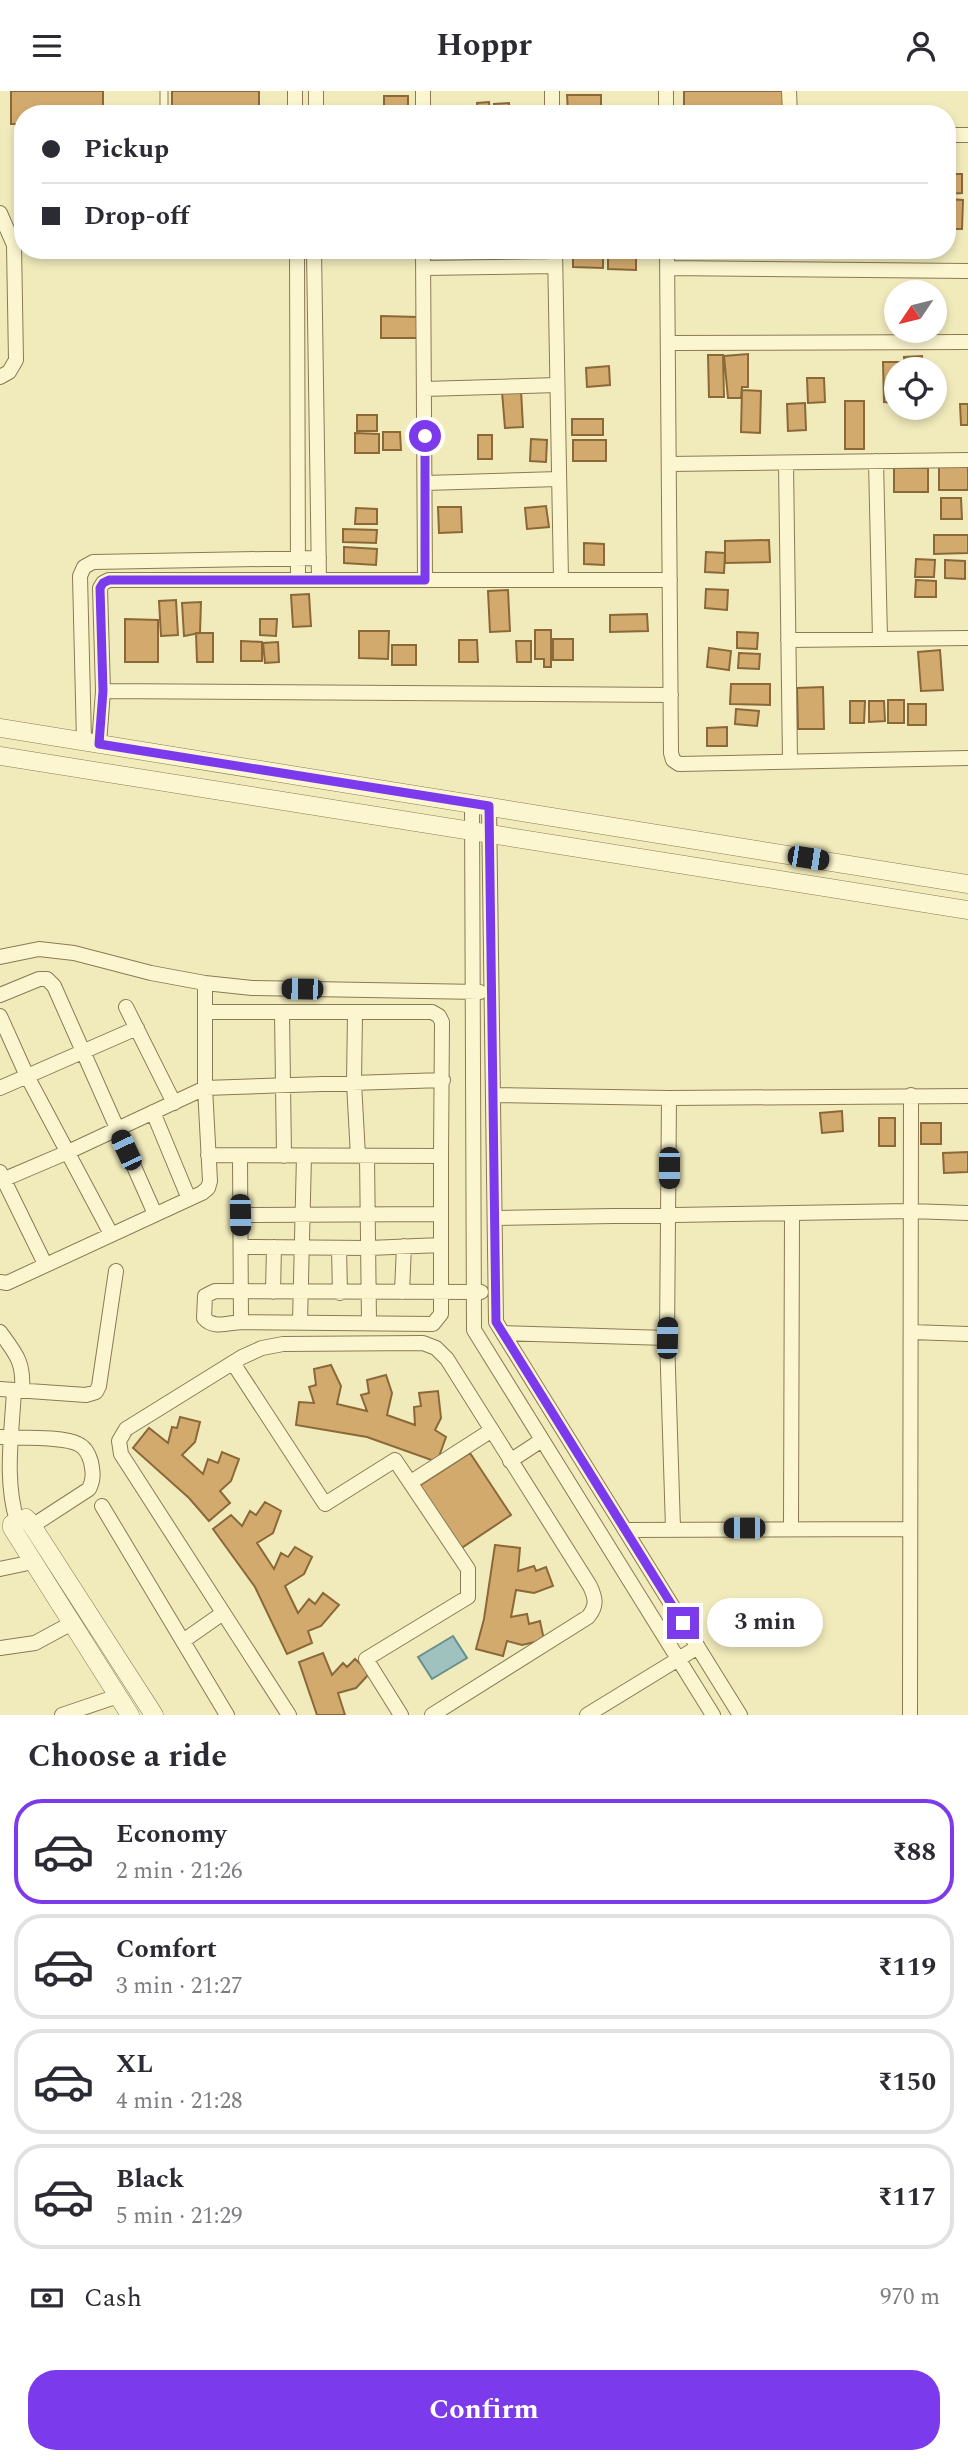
<!DOCTYPE html>
<meta charset="utf-8">
<style>
:root{--surface:#fff;--page:#f7f7f7;--text:#2b2b33;--muted:#7c7c81;--line:#e1e1e2;--accent:#7c3aed}
body{margin:0;font-family:Spectral,serif;background:var(--page);color:var(--text);height:100vh;display:flex;flex-direction:column;font-size:26px;white-space:nowrap}
*{box-sizing:border-box;margin:0}
p{font-size:23px;color:var(--muted)}
.icon{flex:none;width:38px;height:38px;fill:none;stroke:currentColor;stroke-width:2;stroke-linecap:round;stroke-linejoin:round}
.map{position:relative;height:1624px;overflow:hidden}
.sheet{display:flex;flex-direction:column;background:var(--surface);flex:1}
.sheet>*{flex:none}
.hud{position:absolute;left:14px;top:14px;width:942px;height:154px;border-radius:28px;box-shadow:0 4px 10px #0003;display:grid;align-content:center;height:154px;padding:0 28px;background:var(--surface)}
.needle{width:46px;rotate:235deg}
.controls{position:absolute;left:884px;top:189px;display:grid;gap:14px}
.controls a{display:grid;place-items:center;width:63px;height:63px;border-radius:50%;background:var(--surface);box-shadow:0 4px 10px #0003;font-size:35px}
.end{position:absolute;width:32px;height:32px;margin:-16px;border:9px solid #7c3aed;background:#fff;box-shadow:0 0 0 4px #fff}
.from{border-radius:50%}
.bubble{position:absolute;height:49px;border-radius:24px;background:var(--surface);box-shadow:0 4px 10px #0003;font-size:23px;font-weight:700;line-height:49px;text-align:center}
.car{position:absolute;width:21px;height:42px;margin:-21px -10px;border-radius:9px;box-shadow:0 0 5px 2px #0007;background:linear-gradient(#222 24%,#8ab4d8 0 40%,#222 0 76%,#8ab4d8 0 86%,#222 0)}
.hud b{display:flex;align-items:center;gap:24px;height:66px;font-size:26px}
.hud b+b{border-top:2px solid var(--line)}
.hud i{width:18px;height:18px;background:var(--text)}
ul{padding:0;list-style:none}
li{display:flex;align-items:center;gap:21px;height:105px;margin:0 14px 10px;padding:0 14px;border:4px solid var(--line);border-radius:28px}
li div{flex:1}
li b{display:block;font-size:26px}
li em{font-style:normal;font-weight:700}
li.on{border-color:var(--accent)}
li>.icon{width:63px;height:63px;stroke-width:1.5}
h2{padding:0 28px;font-size:32px;line-height:84px}
.pay{display:flex;align-items:center;gap:18px;height:77px;padding:0 28px;font-size:26px}
.pay p{margin-inline-start:auto}
.button{display:flex;gap:14px;margin-top:auto;padding:14px 28px}
.button a{flex:1;height:80px;border-radius:28px;background:var(--accent);color:#fff;font-size:28px;font-weight:700;line-height:80px;text-align:center}
header{display:flex;justify-content:space-between;align-items:center;height:91px;padding:0 28px;background:var(--surface);font-size:32px;font-weight:700}
.map>svg:first-child{display:block}
</style>
<header><svg class="icon" aria-label="menu" viewBox="0 0 24 24"><path d="M4 6h16M4 12h16M4 18h16"/></svg>Hoppr<svg class="icon" aria-label="person" viewBox="0 0 24 24"><circle cx="12" cy="8" r="4"/><path d="M4 21q1-7 8-7t8 7"/></svg></header>
<div class="map">
<svg width="968" height="1624" viewBox="0 0 968 1624">
<rect width="100%" height="100%" fill="#f1ebbc"/>
<path fill="#a0c2be" stroke="#67908d" stroke-width="2" d="M453 1545 467 1567 432 1588 418 1566Z"/>
<path fill="#d3aa6e" stroke="#8b6838" stroke-width="2" d="M11 0H103V23H23V33H11Z
M172 0H259V23H172Z
M684 0H783V17H684Z
M567 4H601V21H568Z
M384 5H408V23H384Z
M489 11 490 23H478L477 12Z
M509 12 510 23H494V13Z
M947 83H962V102L947 103Z
M947 108 963 109 962 138H947Z
M573 159H603V177L573 176Z
M608 159H636V179L608 178Z
M381 225 418 226V247H381Z
M748 263V296H742L741 307H728L724 265Z
M708 264H723L724 306H709Z
M922 265 923 278H905L904 266Z
M883 271H901V278H896V312L884 311Z
M609 275 610 294 587 296 586 277Z
M807 287H824L825 311 808 312Z
M521 299 523 336 505 337 502 301Z
M742 299 761 300 760 342 741 341Z
M845 310H864V358H845Z
M805 312 806 339 788 340 787 313Z
M960 313H968V334H961Z
M357 324H377V340H357Z
M572 328H603V344H572Z
M383 341H400L401 359H383Z
M355 342 379 343V362H355Z
M478 344H492V368H478Z
M531 348 547 349 546 371 530 370Z
M573 349H606V370H573Z
M939 374H968V399H939Z
M894 377H928V401H894Z
M941 407H961L962 428H941Z
M546 415 549 436 527 438 525 417Z
M438 416H461L462 441 439 442Z
M356 417 377 418V433H355Z
M343 438 377 439 376 452 343 451Z
M934 444H968V462L934 463Z
M769 449 770 471 725 472V450Z
M584 452 604 453V474L584 473Z
M344 456 377 458 376 474 344 472Z
M706 461 725 462 724 482 705 481Z
M916 468 935 469 934 486H915Z
M945 469 965 470V488L945 487Z
M916 489 936 490V506H915Z
M706 498 728 499 727 519 705 517Z
M508 499 510 540 490 541 488 500Z
M309 503 311 535 293 536 291 504Z
M176 509 178 544 161 545 159 510Z
M201 511 200 542 184 545 182 512Z
M647 523 648 540 610 541V524Z
M125 528 158 529V571H125Z
M260 528H277L276 545 260 544Z
M535 539H551V576H544V568H535Z
M359 540H389L388 568 359 567Z
M737 541 758 542 757 558 737 557Z
M196 542H213V571H197Z
M553 548H573V569H553Z
M459 549H477L478 571H459Z
M241 550 262 551V570H241Z
M516 550H531V571H517Z
M278 551 279 571 265 572 263 552Z
M392 554H416V574H392Z
M709 557 731 560 729 579 707 576Z
M940 559 943 599 921 600 918 561Z
M739 562 760 563 759 578 738 577Z
M731 593H770V614L730 613Z
M823 596 824 638H798L797 597Z
M888 609H904V632H888Z
M850 610H865L864 632H850Z
M869 610H884L885 630 869 631Z
M908 613H926V634H908Z
M736 618 759 620 757 635 735 633Z
M727 636V655H707V637Z
M842 1020 843 1040 822 1042 820 1022Z
M879 1027H895V1055H879Z
M921 1032H941V1053H921Z
M968 1061V1081L944 1082 943 1062Z
M331 1274 341 1295 337 1313 367 1320 361 1304 369 1302 367 1289 386 1284 392 1302 387 1324 415 1334 414 1316 421 1315 419 1302 438 1300 441 1327 435 1339 446 1346 437 1371 367 1346 296 1334 299 1311 314 1312 309 1296 316 1294 314 1278Z
M180 1326 200 1331 195 1351 182 1364 203 1383 208 1368 218 1372 222 1361 239 1368 231 1390 220 1400 230 1412 209 1430 189 1407 133 1357 149 1337 168 1352 172 1336 177 1337Z
M470 1362 511 1424 460 1458 419 1395Z
M265 1411 281 1420 273 1442 257 1452 274 1478 281 1462 288 1466 295 1456 312 1466 304 1483 285 1495 298 1522 309 1508 315 1513 323 1502 339 1514 321 1535 308 1540 312 1552 287 1563 255 1496 213 1438 231 1424 242 1435 250 1420 256 1424Z
M495 1454 520 1457 518 1480 534 1475 536 1480 546 1476 553 1495 534 1502 516 1499 511 1526 527 1523 529 1533 540 1530 544 1549 522 1554 507 1550 503 1565 476 1558 484 1528Z
M323 1562 332 1584 343 1572 347 1576 355 1568 370 1582 356 1597 338 1602 345 1624H317L299 1571Z"/>
<g fill="none" stroke-linecap="round" stroke-linejoin="round">
<g stroke="#8a7a54" stroke-width="9">
<path id="service" d="M164 0V23"/>
</g>
<g stroke="#8a7a54" stroke-width="16">
<path id="minor" d="M295 0V23
M423 0V23
M552 0V23
M666 0V23
M789 0 790 23
M316 23V0
M947 44H968
M0 122 14 154 16 269 9 281 0 286
M297 159 298 489
M314 159 319 489
M423 159 425 489
M555 159 561 489
M667 159 671 662 673 669 679 673 968 667
M424 177 555 175
M667 177 968 180
M668 252 968 251
M424 298 557 294
M876 370 880 548
M786 372 790 669
M669 373 968 369
M425 392 559 388
M103 492 109 489H670
M788 549 968 547
M103 600 671 604
M84 650 80 485 84 476 93 471 319 467
M99 653 103 600 100 497 103 492
M472 712 474 1239 713 1624
M489 715 496 1231 740 1624
M0 866 39 858 74 862 151 882 205 892 252 897 480 901
M0 904 39 888H47L54 895 155 1123
M126 916 174 1012
M205 921H432L439 925 442 931 441 1065 208 1064
M282 921 284 1065
M355 922 354 992 358 1065
M0 925 27 985 111 1143
M0 997 137 937
M493 1004 669 1007 968 1005
M669 1007 667 1247 673 1437
M153 1021 189 1108
M240 1065 241 1231
M367 1065 369 1231
M441 1065C441 1118 441 1170 441 1223L433 1233 241 1231C228 1232 213 1238 204 1227L205 1205 215 1200 481 1201
M0 1081 45 1173
M0 1090 68 1061 205 997 443 989
M241 1124 441 1123
M495 1127 910 1120 968 1122
M241 1156 369 1157 441 1154
M339 1157 340 1202
M0 1191 7 1192 202 1102 208 1097 210 1090 205 997V892
M273 1201 274 1156
M402 1201 404 1155
M300 1231 304 1065
M0 1241C16 1263 24 1271 22 1299
M911 1241 968 1243
M503 1242 667 1247
M233 1272 325 1413 395 1369 468 1478V1506L366 1568 401 1624
M0 1298 86 1304 96 1301 99 1295 116 1180
M14 1299C12 1342 4 1388 17 1430
M0 1346C18 1347 64 1345 78 1353 85 1356 89 1364 91 1371 93 1381 94 1388 89 1398L32 1435
M510 1370 542 1349
M411 1391 492 1339
M102 1415 227 1624
M791 1437 792 1123
M625 1439 910 1438
M0 1478 33 1471
M183 1550 223 1522
M0 1557 35 1552 72 1532
M62 1624 118 1605
M289 1624 121 1363 119 1350 126 1338 242 1266 262 1257 283 1253 423 1252 436 1257 447 1268 590 1495C596 1508 597 1515 588 1526L432 1624
M587 1624 698 1556
M910 1624 911 1004"/>
</g>
<g stroke="#8a7a54" stroke-width="19">
<path id="tertiary" d="M0 637 968 793
M0 665 968 819
M130 1624 12 1437V1433L26 1427 29 1430 154 1624"/>
</g>
<use href="#service" stroke="#fcf6d0" stroke-width="7"/>
<use href="#minor" stroke="#fcf6d0" stroke-width="14"/>
<use href="#tertiary" stroke="#fcf6d0" stroke-width="18"/>
</g>
<g fill="none" stroke-linecap="round" stroke-linejoin="round">
<path stroke="#7c3aed" stroke-width="9" d="M425 345V489H109L103 492 100 497 103 600 99 653 489 715 496 1231 683 1532"/>
</g>
</svg>
<div class="controls">
<a><svg class="needle" viewBox="-14 -14 28 28"><path d="M0-13l5 13h-10z" fill="#e53935"/><path d="M0 13l5-13h-10z" fill="#7c7c81"/></svg></a>
<a><svg class="icon" aria-label="locate" viewBox="0 0 24 24"><circle cx="12" cy="12" r="6"/><path d="M12 2v4M12 18v4M2 12h4M18 12h4"/></svg></a>
</div>
<i class="end from" style="left:425px;top:345px"></i>
<i class="end" style="left:683px;top:1532px"></i>
<div class="bubble" style="left:707px;top:1507px;width:116px">3 min</div>
<i class="car" style="left:808px;top:767px;rotate:99deg"></i>
<i class="car" style="left:302px;top:898px;rotate:271deg"></i>
<i class="car" style="left:126px;top:1059px;rotate:335deg"></i>
<i class="car" style="left:669px;top:1077px;rotate:180deg"></i>
<i class="car" style="left:240px;top:1124px;rotate:179deg"></i>
<i class="car" style="left:667px;top:1247px;rotate:1deg"></i>
<i class="car" style="left:744px;top:1437px;rotate:270deg"></i>
<div class="hud">
<b><i class="from"></i>Pickup</b>
<b><i></i>Drop-off</b>
</div>
</div>
<section class="sheet">
<h2>Choose a ride</h2>
<ul>
<li class="on"><svg class="icon" aria-label="car" viewBox="0 0 24 24"><path d="M5 17H2v-5l4-1 3-4h7l3 4 3 1v5h-3M9 17h6M6 11h13"/><circle cx="7" cy="17" r="2"/><circle cx="17" cy="17" r="2"/></svg><div><b>Economy</b><p>2 min · 21:26</p></div><em>₹88</em></li>
<li><svg class="icon" aria-label="car" viewBox="0 0 24 24"><path d="M5 17H2v-5l4-1 3-4h7l3 4 3 1v5h-3M9 17h6M6 11h13"/><circle cx="7" cy="17" r="2"/><circle cx="17" cy="17" r="2"/></svg><div><b>Comfort</b><p>3 min · 21:27</p></div><em>₹119</em></li>
<li><svg class="icon" aria-label="car" viewBox="0 0 24 24"><path d="M5 17H2v-5l4-1 3-4h7l3 4 3 1v5h-3M9 17h6M6 11h13"/><circle cx="7" cy="17" r="2"/><circle cx="17" cy="17" r="2"/></svg><div><b>XL</b><p>4 min · 21:28</p></div><em>₹150</em></li>
<li><svg class="icon" aria-label="car" viewBox="0 0 24 24"><path d="M5 17H2v-5l4-1 3-4h7l3 4 3 1v5h-3M9 17h6M6 11h13"/><circle cx="7" cy="17" r="2"/><circle cx="17" cy="17" r="2"/></svg><div><b>Black</b><p>5 min · 21:29</p></div><em>₹117</em></li>
</ul>
<div class="pay"><svg class="icon" aria-label="cash" viewBox="0 0 24 24"><path d="M3 7h18v10H3z"/><circle cx="12" cy="12" r="2"/></svg>Cash<p>970 m</p></div>
<div class="button"><a>Confirm</a></div>
</section>
